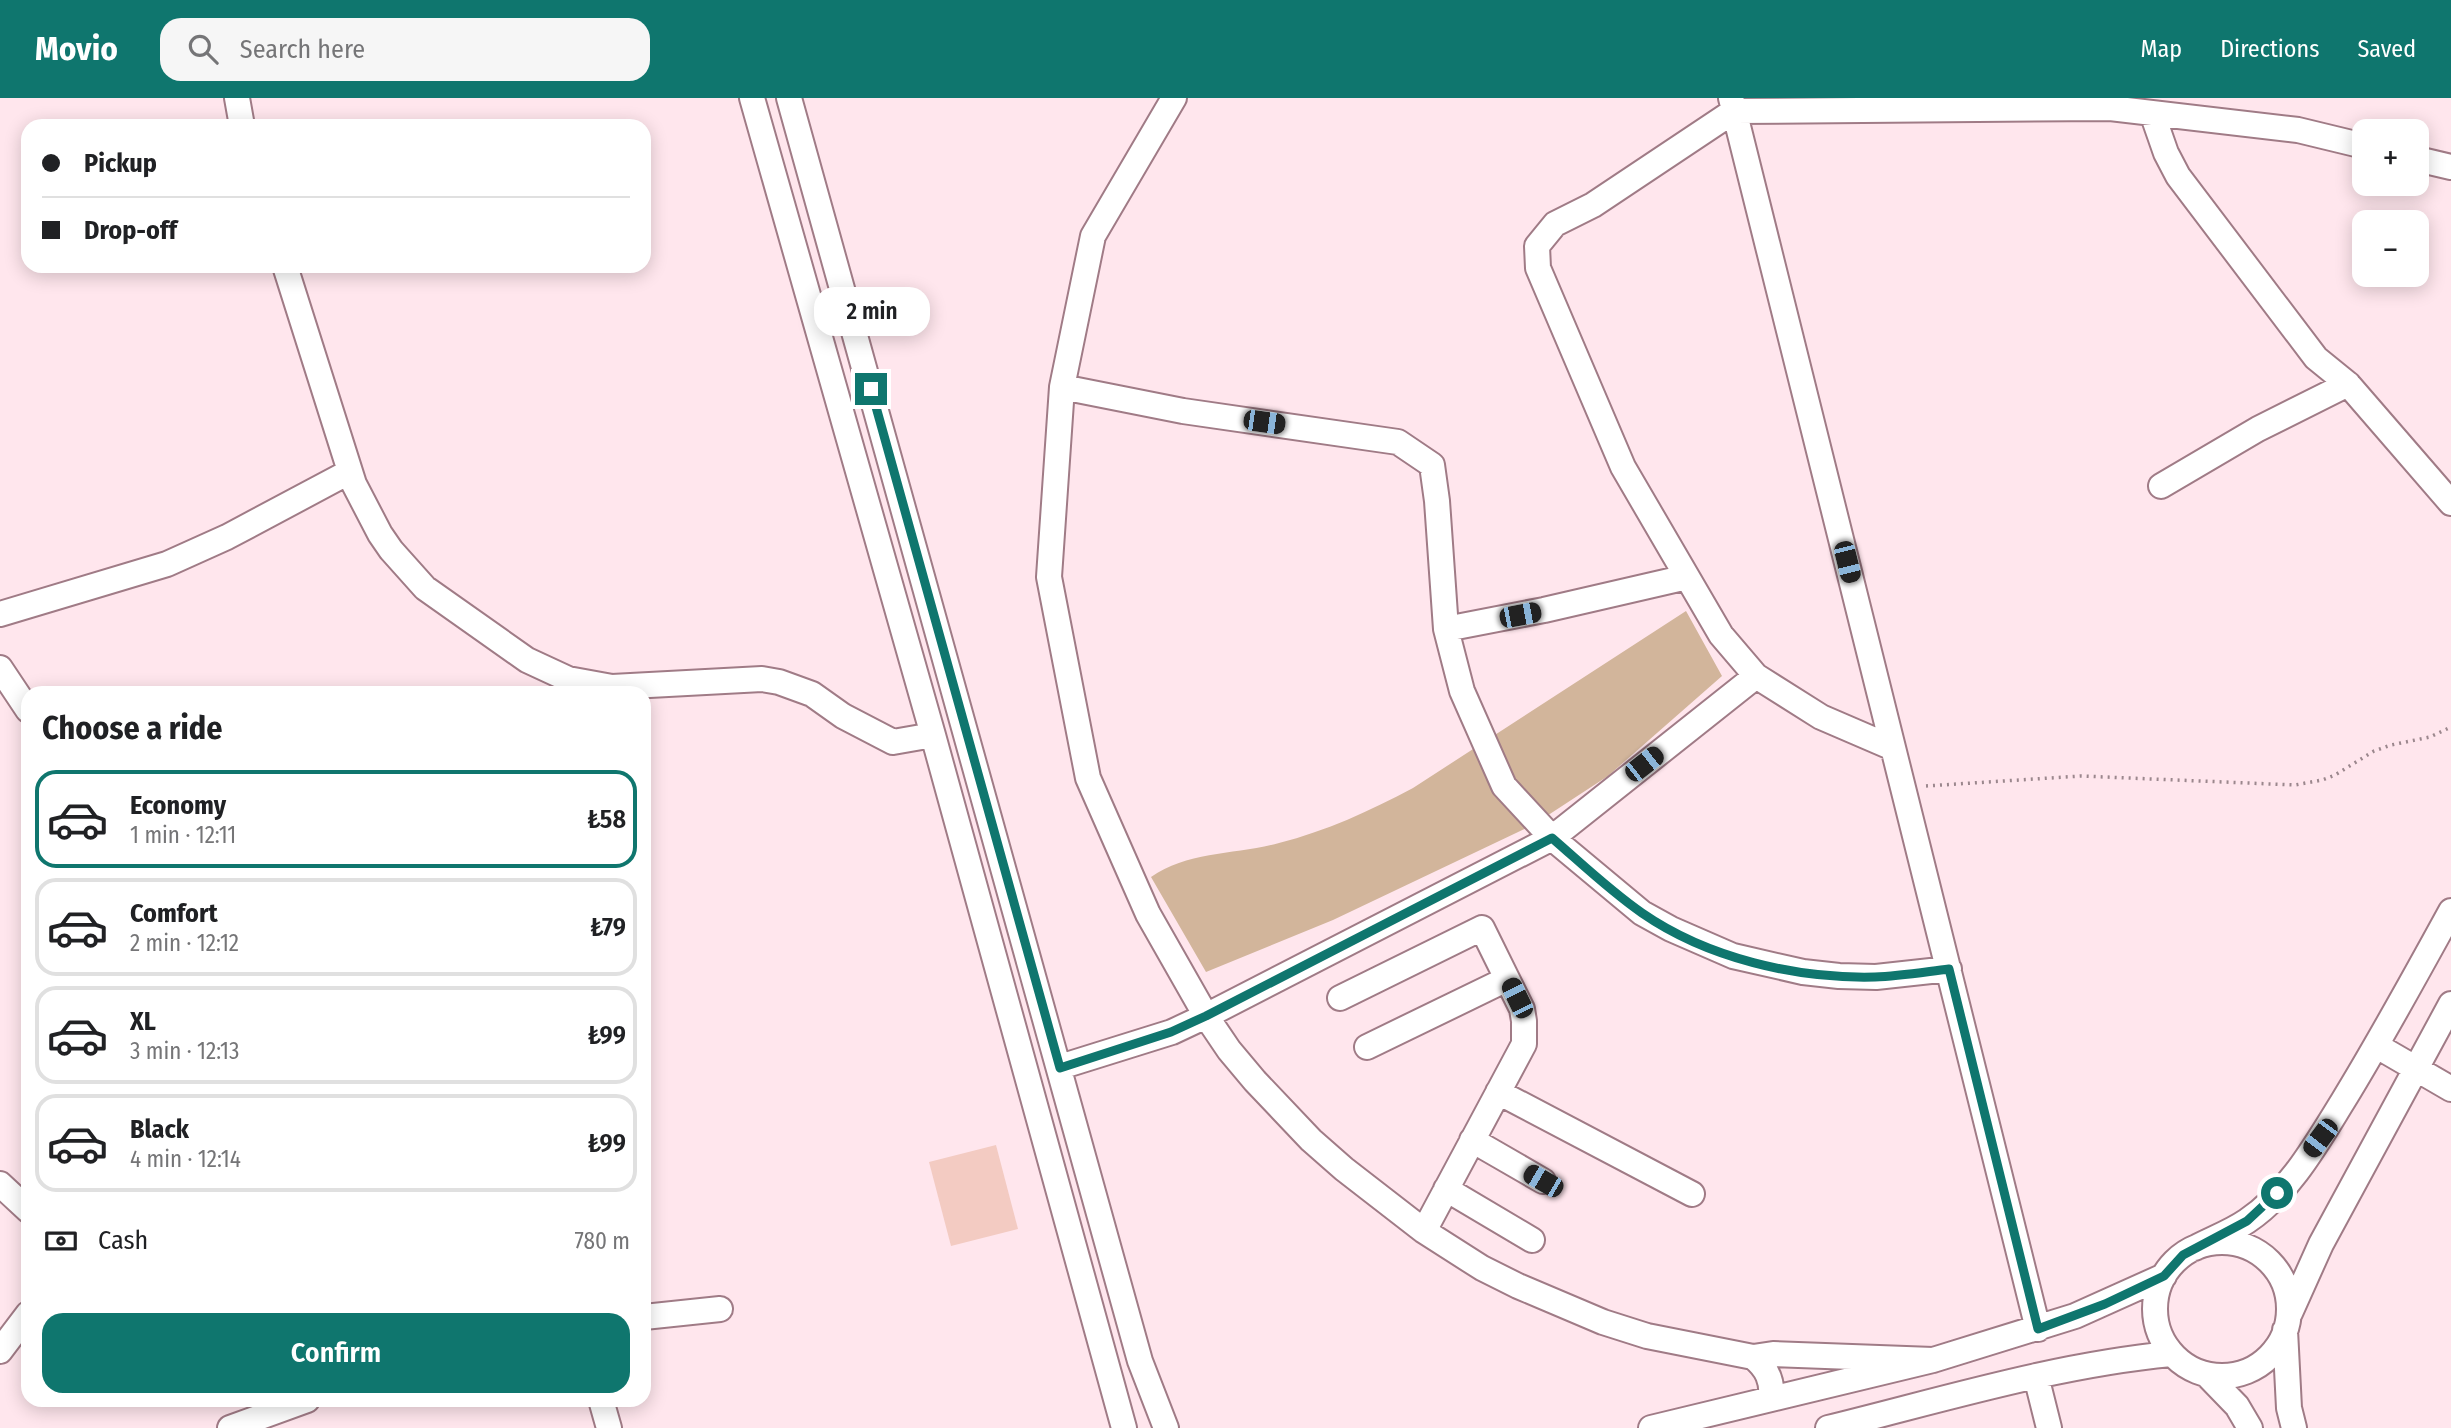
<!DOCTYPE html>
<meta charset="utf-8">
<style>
:root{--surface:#fff;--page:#f6f6f6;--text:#202124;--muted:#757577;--line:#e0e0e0;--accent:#0f766e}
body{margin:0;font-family:"Fira Sans Condensed",sans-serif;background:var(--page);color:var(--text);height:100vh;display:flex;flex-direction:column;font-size:26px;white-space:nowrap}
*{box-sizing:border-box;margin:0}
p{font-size:23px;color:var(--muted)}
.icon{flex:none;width:38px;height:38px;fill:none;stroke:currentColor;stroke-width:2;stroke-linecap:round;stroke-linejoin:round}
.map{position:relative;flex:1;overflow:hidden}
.side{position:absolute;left:21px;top:588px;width:630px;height:721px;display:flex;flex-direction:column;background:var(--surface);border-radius:21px;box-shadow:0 4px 18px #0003}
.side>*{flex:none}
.banner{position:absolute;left:21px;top:21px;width:630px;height:154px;border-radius:21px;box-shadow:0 4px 18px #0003;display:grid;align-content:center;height:154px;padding:0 21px;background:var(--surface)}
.buttons{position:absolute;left:2352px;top:21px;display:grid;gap:14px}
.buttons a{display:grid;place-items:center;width:77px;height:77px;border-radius:14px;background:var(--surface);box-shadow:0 4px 18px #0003;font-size:35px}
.end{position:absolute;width:32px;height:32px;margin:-16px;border:9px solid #0f766e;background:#fff;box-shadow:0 0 0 4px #fff}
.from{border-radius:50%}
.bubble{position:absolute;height:49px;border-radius:21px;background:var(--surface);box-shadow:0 4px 18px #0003;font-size:23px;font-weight:600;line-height:49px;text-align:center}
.car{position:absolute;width:21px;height:42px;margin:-21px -10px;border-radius:9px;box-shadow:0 0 5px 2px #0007;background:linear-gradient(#222 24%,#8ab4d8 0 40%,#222 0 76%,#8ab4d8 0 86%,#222 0)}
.banner b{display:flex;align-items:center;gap:24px;height:66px;font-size:26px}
.banner b+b{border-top:2px solid var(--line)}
.banner i{width:18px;height:18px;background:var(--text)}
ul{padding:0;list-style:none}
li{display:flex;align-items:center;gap:21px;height:98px;margin:0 14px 10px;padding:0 7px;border:4px solid var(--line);border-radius:21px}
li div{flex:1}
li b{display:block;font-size:26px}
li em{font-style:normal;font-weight:600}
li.active{border-color:var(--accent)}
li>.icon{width:63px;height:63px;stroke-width:1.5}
h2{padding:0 21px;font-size:32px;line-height:84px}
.pay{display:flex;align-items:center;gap:18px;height:77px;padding:0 21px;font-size:26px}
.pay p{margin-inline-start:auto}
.cta{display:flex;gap:14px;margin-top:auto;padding:14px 21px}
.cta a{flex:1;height:80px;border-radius:21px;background:var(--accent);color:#fff;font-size:28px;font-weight:600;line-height:80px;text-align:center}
header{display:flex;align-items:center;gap:42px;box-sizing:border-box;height:98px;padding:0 35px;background:var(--accent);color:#fff}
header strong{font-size:33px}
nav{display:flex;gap:38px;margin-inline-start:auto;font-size:24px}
.search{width:490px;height:63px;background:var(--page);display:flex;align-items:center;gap:18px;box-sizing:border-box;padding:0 24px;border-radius:21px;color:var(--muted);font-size:26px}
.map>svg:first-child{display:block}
</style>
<header>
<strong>Movio</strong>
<div class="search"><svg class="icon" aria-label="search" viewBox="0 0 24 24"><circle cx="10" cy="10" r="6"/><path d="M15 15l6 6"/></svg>Search here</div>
<nav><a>Map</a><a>Directions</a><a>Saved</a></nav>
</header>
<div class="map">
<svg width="2451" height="1330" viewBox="0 0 2451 1330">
<rect width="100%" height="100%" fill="#ffe6ed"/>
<path fill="#d2b59b" d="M1686 513 1722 578 1608 678 1533 727 1333 822 1206 874 1151 779C1188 753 1236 757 1279 745 1326 733 1370 713 1413 690Z"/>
<path fill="#f3cbc2" d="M996 1047 1018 1131 951 1148 929 1064Z"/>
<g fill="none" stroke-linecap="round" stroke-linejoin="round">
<g stroke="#a07b86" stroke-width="28">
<path id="minor" d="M237 0 242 28
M752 0 933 637 1124 1330
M789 0 1140 1263 1166 1330
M1174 0 1093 138 1062 289 1049 479 1088 680 1148 816 1206 918 1229 952 1255 983 1311 1042 1344 1071 1424 1133 1482 1170 1518 1188 1603 1224 1647 1238 1753 1259 1773 1256 1933 1262
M1731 0 2038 1231
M2152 15 2166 55 2178 78 2316 260 2348 286 2451 405
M2417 61 2451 69
M285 168 354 386 380 436 391 452 425 490 527 562 568 581 612 589 762 581 779 584 812 596 843 618 893 644 933 637
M1062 289 1183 313 1398 344 1432 367 1437 403 1446 531 1462 593 1504 688 1552 740 1642 815 1671 831 1733 858 1803 874 1839 878 1876 879 1949 871
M2161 388 2258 331 2348 286
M0 516 167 466 227 439 349 374
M1446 531 1544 512 1687 479
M0 570 28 612
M1893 650 1821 619 1756 578 1721 537 1623 369 1538 170 1537 148 1555 126 1593 107 1734 13 2110 10 2298 32 2364 48
M1340 900 1482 830 1522 911 1524 923V946L1424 1133
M2377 948 2451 991
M1367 949 1507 881
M1060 969 1172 934 1206 918 1552 740 1756 578
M1498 994 1692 1096
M1472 1042 1543 1083
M0 1086 28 1112
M1446 1091 1532 1142
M2155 1211a67 67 0 1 1 134 0a67 67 0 1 1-134 0Z
M2195 1150C2212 1141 2231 1134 2247 1123 2289 1095 2317 1045 2343 1003 2381 941 2416 877 2451 813
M2290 1215 2321 1146 2451 906
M644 1219 720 1211
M2285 1232 2289 1310 2294 1330
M0 1253 28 1216
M1753 1259C1767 1270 1773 1283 1771 1301
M2207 1277 2237 1308 2250 1330
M2036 1278 2049 1330
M601 1302 609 1330
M230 1330 307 1302
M1651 1330 1933 1262 2075 1218 2164 1178
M1828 1330C1942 1302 2055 1267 2171 1256"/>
</g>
<path stroke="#9b878d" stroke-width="3.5" stroke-dasharray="2 5" stroke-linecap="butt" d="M1926 688 2081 678 2295 687 2322 682 2335 677 2374 653 2391 647 2430 639 2451 629"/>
<use href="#minor" stroke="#fff" stroke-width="24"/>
</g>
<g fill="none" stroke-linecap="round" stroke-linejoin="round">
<path stroke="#0f766e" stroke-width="9" d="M871 291 1060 970 1171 934 1206 918 1552 740C1581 765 1610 793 1642 815 1707 860 1796 881 1875 879 1899 878 1924 874 1949 871L2038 1231 2105 1206 2164 1178 2183 1157 2247 1123 2277 1095"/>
</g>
</svg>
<div class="buttons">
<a>+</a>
<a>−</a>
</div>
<i class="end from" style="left:2277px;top:1095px"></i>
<i class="end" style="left:871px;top:291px"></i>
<div class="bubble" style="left:814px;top:189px;width:116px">2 min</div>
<i class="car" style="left:1264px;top:324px;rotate:98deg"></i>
<i class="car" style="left:1847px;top:464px;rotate:166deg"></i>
<i class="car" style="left:1520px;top:517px;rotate:79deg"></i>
<i class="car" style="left:1644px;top:666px;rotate:52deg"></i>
<i class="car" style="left:1517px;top:900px;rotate:334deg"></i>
<i class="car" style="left:2320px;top:1040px;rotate:217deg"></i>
<i class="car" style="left:1543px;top:1083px;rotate:300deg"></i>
<div class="banner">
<b><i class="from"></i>Pickup</b>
<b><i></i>Drop-off</b>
</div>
<section class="side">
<h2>Choose a ride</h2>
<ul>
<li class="active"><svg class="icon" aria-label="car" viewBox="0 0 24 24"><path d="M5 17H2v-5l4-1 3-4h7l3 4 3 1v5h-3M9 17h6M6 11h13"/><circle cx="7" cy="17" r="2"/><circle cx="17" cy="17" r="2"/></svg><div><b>Economy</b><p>1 min · 12:11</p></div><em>₺58</em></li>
<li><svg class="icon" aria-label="car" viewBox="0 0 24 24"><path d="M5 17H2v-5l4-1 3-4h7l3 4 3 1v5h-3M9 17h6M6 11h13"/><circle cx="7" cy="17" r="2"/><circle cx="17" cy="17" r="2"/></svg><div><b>Comfort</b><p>2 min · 12:12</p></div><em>₺79</em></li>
<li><svg class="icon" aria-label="car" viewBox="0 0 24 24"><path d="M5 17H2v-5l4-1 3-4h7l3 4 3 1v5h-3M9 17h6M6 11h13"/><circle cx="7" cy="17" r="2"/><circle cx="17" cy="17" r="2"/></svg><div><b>XL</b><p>3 min · 12:13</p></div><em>₺99</em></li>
<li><svg class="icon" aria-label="car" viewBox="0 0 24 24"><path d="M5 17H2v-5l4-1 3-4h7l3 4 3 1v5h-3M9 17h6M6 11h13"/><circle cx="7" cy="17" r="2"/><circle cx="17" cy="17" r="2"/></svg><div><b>Black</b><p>4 min · 12:14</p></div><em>₺99</em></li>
</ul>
<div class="pay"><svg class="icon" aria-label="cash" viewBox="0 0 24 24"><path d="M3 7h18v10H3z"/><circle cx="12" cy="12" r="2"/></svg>Cash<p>780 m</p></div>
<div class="cta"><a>Confirm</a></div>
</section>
</div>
